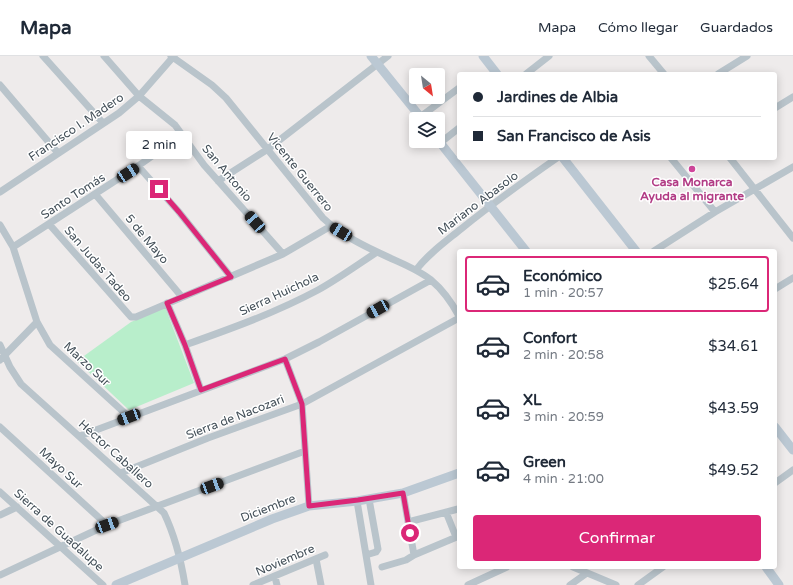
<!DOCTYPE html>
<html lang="es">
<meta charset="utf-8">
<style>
:root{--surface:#fff;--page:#f6f6f7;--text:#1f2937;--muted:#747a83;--line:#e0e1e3;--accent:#db2777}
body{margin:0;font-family:"Varela Round",sans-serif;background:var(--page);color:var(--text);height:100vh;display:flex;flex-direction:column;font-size:15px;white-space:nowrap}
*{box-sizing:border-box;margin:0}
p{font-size:13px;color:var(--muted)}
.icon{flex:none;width:22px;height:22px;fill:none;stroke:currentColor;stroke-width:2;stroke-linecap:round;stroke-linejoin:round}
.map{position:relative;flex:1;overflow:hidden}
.drawer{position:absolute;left:457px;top:193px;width:320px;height:320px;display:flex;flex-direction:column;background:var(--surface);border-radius:4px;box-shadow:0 2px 10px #0003}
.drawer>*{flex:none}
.hud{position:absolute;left:457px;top:16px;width:320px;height:88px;border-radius:4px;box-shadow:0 2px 10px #0003;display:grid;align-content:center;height:88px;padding:0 16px;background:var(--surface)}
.needle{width:26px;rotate:150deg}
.tools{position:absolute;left:409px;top:12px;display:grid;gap:8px}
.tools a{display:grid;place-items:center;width:36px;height:36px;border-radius:4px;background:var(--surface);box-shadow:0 2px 10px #0003;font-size:20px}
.end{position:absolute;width:18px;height:18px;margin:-9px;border:5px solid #db2777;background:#fff;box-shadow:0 0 0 2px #fff}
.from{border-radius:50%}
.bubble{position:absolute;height:28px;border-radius:4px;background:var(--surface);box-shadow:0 2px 10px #0003;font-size:13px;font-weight:600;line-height:28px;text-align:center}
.car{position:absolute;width:12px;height:24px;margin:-12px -6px;border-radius:5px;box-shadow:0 0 3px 1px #0007;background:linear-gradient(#222 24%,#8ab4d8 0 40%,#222 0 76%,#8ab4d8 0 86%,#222 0)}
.hud b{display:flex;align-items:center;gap:14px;height:38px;font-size:15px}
.hud b+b{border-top:1px solid var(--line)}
.hud i{width:10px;height:10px;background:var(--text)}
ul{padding:7px 0 0;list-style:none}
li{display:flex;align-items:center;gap:12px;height:56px;margin:0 8px 6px;padding:0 8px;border:2px solid transparent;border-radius:4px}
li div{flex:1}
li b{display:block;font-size:15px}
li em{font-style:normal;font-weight:600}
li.on{border-color:var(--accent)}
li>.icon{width:36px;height:36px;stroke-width:1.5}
.primary-button{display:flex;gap:8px;margin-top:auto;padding:8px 16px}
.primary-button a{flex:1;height:46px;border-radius:4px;background:var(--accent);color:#fff;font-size:16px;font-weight:600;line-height:46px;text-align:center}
header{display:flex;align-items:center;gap:24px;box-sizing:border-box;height:56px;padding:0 20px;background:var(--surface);border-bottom:1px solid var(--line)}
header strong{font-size:19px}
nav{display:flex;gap:22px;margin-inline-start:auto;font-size:14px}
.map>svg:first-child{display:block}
</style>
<header>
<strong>Mapa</strong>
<nav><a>Mapa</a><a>Cómo llegar</a><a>Guardados</a></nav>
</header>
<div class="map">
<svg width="793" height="529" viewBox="0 0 793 529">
<rect width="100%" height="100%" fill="#eeebeb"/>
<path fill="#b8eecb" d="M165 251 194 327 129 354 77 305 131 266Z"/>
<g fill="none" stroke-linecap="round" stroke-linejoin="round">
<path stroke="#b9c4cb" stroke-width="7" d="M43 0 103 67
M104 0 139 40 175 69 204 109 283 198
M171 0 212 29 226 42 323 162C341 179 366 191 388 201 403 208 419 214 431 224 443 234 452 247 459 260
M649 0 664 18
M526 18 549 0
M718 18 747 0
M0 29 58 97
M775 52 793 41
M420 61 459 32
M440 87 459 72
M671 102 715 156
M730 102 793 182
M138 110 179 156 231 221
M218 125 268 93 388 0
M0 136 119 57 139 40 174 0
M95 138 182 241
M49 168 131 261H136L283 198 331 170
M0 169 13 191 37 266 50 289 129 361
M13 191 138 110 182 79
M654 195 715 156 793 111
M416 214C428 198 445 186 461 173 492 148 524 125 557 102
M775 233 793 222
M167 247 185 289 201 334
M0 289 10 311 21 328 164 457C175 480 181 504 185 529
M185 289C230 273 275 257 318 234 338 223 357 209 377 196
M285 303 302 348 309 450
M0 304 37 266
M0 371 107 469
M80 380 285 303 319 286 431 224
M121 417 208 382 302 348 459 262
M775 427 793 414
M0 436 103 529
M403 437 414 499
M357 445 371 529
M446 456 456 481
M0 459 17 451
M408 466 458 453
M366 499 376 496 378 493 369 443
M316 503 321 529
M382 511 406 504 414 499 459 480
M573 511 616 529
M0 519 107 469 305 395
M275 521 277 529
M253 529 325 499
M468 529 507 511
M570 529 587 517
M638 529 663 511"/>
<path stroke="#bbc8d3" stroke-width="9" d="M371 0 422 63
M483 0 497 18
M438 84 526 195
M563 102 636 195
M775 371 793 394
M766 511 779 529
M116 529 272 463 309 450 357 445 403 437 459 417"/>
</g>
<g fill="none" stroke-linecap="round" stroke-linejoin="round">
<path stroke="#db2777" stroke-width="5" d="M159 133 179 156 231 221 167 247 185 289 201 334 285 303 302 348 309 450 358 444 403 437 410 477"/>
</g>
<circle fill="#d1479c" stroke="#fff" stroke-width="1.5" cx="692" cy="113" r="4"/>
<g text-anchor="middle" stroke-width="3" stroke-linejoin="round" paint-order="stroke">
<g font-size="12" fill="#445059" stroke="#fff">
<text transform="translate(76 71) rotate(-34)" y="4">Francisco I. Madero</text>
<text transform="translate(300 116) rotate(51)" y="4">Vicente Guerrero</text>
<text transform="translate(227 117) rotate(50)" y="4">San Antonio</text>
<text transform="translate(73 140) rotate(-33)" y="4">Santo Tomás</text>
<text transform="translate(478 147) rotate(-37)" y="4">Mariano Abasolo</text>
<text transform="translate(147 183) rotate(50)" y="4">5 de Mayo</text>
<text transform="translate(98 208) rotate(49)" y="4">San Judas Tadeo</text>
<text transform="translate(279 238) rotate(-25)" y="4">Sierra Huichola</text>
<text transform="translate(87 308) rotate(43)" y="4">Marzo Sur</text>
<text transform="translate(235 361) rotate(-21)" y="4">Sierra de Nacozari</text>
<text transform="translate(116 398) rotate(42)" y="4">Héctor Caballero</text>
<text transform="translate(61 412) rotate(43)" y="4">Mayo Sur</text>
<text transform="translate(268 452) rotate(-21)" y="4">Diciembre</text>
<text transform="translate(59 474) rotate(42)" y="4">Sierra de Guadalupe</text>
<text transform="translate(285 504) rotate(-23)" y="4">Noviembre</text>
</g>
<g font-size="12" font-weight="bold" fill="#b23c85" stroke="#fff">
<text x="692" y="130">Casa Monarca<tspan x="692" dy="14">Ayuda al migrante</tspan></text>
</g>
</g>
</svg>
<div class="tools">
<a><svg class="needle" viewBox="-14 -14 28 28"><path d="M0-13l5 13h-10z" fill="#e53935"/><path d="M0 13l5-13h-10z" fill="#747a83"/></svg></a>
<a><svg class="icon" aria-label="layers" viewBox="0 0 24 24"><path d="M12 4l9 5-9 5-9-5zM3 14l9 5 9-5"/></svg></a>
</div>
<i class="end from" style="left:410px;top:477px"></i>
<i class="end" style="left:159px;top:133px"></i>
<div class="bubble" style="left:126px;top:75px;width:66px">2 min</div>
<i class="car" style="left:128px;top:117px;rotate:57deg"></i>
<i class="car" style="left:255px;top:166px;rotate:319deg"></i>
<i class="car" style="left:341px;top:176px;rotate:301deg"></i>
<i class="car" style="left:378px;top:253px;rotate:241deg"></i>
<i class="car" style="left:129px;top:361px;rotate:249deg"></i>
<i class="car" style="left:212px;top:430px;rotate:70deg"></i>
<i class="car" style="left:107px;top:469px;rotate:70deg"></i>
<div class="hud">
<b><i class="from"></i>Jardines de Albia</b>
<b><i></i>San Francisco de Asis</b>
</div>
<section class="drawer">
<ul>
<li class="on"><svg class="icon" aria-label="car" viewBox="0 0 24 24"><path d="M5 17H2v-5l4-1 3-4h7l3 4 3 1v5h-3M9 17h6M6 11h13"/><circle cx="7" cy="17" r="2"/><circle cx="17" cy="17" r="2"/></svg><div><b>Económico</b><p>1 min · 20:57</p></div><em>$25.64</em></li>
<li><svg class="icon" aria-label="car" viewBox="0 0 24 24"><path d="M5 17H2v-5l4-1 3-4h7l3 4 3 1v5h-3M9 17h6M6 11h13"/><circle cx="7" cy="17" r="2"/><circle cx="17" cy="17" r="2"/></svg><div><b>Confort</b><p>2 min · 20:58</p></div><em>$34.61</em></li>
<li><svg class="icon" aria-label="car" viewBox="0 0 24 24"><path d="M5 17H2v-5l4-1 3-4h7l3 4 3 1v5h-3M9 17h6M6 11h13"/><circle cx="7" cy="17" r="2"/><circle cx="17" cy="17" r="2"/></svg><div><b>XL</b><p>3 min · 20:59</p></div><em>$43.59</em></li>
<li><svg class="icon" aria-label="car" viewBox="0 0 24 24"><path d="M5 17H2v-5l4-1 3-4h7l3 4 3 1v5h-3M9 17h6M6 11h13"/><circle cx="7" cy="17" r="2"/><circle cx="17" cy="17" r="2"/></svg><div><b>Green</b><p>4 min · 21:00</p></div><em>$49.52</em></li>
</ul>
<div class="primary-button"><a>Confirmar</a></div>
</section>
</div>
